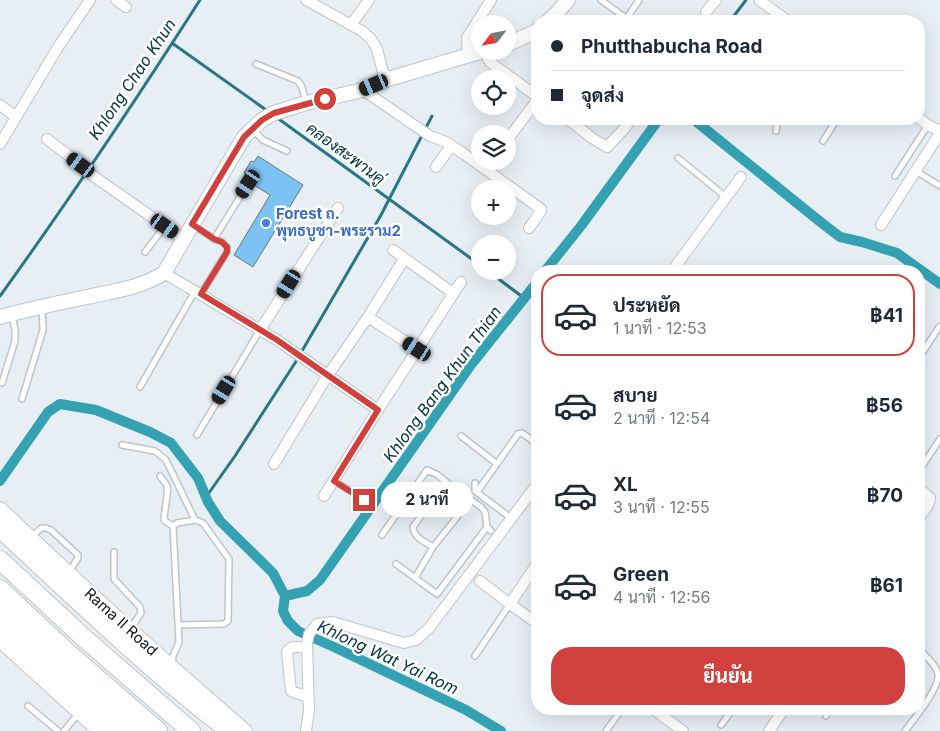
<!DOCTYPE html>
<html lang="th">
<meta charset="utf-8">
<style>
:root{--surface:#fff;--page:#f6f6f7;--text:#1f2937;--muted:#747a83;--line:#e0e1e3;--accent:#d0413d}
body{margin:0;font-family:Inter,Sarabun,sans-serif;background:var(--page);color:var(--text);height:100vh;display:flex;flex-direction:column;font-size:19px;white-space:nowrap}
*{box-sizing:border-box;margin:0}
p{font-size:16px;color:var(--muted)}
.icon{flex:none;width:28px;height:28px;fill:none;stroke:currentColor;stroke-width:2;stroke-linecap:round;stroke-linejoin:round}
.map{position:relative;flex:1;overflow:hidden}
.side{position:absolute;left:531px;top:265px;width:394px;height:450px;display:flex;flex-direction:column;background:var(--surface);border-radius:20px;box-shadow:0 5px 20px #0002}
.side>*{flex:none}
.top-card{position:absolute;left:531px;top:15px;width:394px;height:110px;border-radius:20px;box-shadow:0 5px 20px #0002;display:grid;align-content:center;height:110px;padding:0 20px;background:var(--surface)}
.needle{width:32px;rotate:238deg}
.tools{position:absolute;left:471px;top:15px;display:grid;gap:10px}
.tools a{display:grid;place-items:center;width:45px;height:45px;border-radius:50%;background:var(--surface);box-shadow:0 5px 20px #0002;font-size:25px}
.end{position:absolute;width:22px;height:22px;margin:-11px;border:6px solid #d0413d;background:#fff;box-shadow:0 0 0 2px #fff}
.from{border-radius:50%}
.bubble{position:absolute;height:35px;border-radius:18px;background:var(--surface);box-shadow:0 5px 20px #0002;font-size:16px;font-weight:700;line-height:35px;text-align:center}
.car{position:absolute;width:15px;height:30px;margin:-15px -8px;border-radius:6px;box-shadow:0 0 4px 1px #0007;background:linear-gradient(#222 24%,#8ab4d8 0 40%,#222 0 76%,#8ab4d8 0 86%,#222 0)}
.top-card b{display:flex;align-items:center;gap:18px;height:48px;font-size:19px}
.top-card b+b{border-top:1px solid var(--line)}
.top-card i{width:12px;height:12px;background:var(--text)}
ul{padding:9px 0 0;list-style:none}
li{display:flex;align-items:center;gap:15px;height:82px;margin:0 10px 8px;padding:0 10px;border:2px solid transparent;border-radius:20px}
li div{flex:1}
li b{display:block;font-size:19px}
li em{font-style:normal;font-weight:700}
li.current{border-color:var(--accent)}
li>.icon{width:45px;height:45px;stroke-width:1.5}
.button{display:flex;gap:10px;margin-top:auto;padding:10px 20px}
.button a{flex:1;height:58px;border-radius:20px;background:var(--accent);color:#fff;font-size:20px;font-weight:700;line-height:58px;text-align:center}
.map>svg:first-child{display:block}
</style>
<div class="map">
<svg width="940" height="731" viewBox="0 0 940 731">
<rect width="100%" height="100%" fill="#e7eef4"/>
<g fill="none" stroke-linecap="round" stroke-linejoin="round">
<path stroke="#2a7784" stroke-width="3" d="M730 21 746 0
M172 43 269 112
M276 117 480 265
M488 271 524 298
M0 296C70 199 136 100 200 0
M206 497 235 456 295 363 381 215 432 116"/>
<path stroke="#35a2b4" stroke-width="10" d="M693 119 818 220 840 237 862 242 897 253 940 284
M545 271 581 226 659 119
M0 481 48 412 60 404 96 410 150 432 171 443 198 478 208 502 220 521 273 573 285 596 307 591 320 580 471 365 538 281
M285 596 283 611 288 621 298 631 334 647 466 710 501 731"/>
</g>
<path fill="#7cc2f3" stroke="#6f767a" d="M258 156 303 185 253 267 234 255 270 195 252 184 251 181 247 180 249 176 244 173 251 161 254 162Z"/>
<g fill="none" stroke-linecap="round" stroke-linejoin="round">
<g stroke="#bfc5cb" stroke-width="8">
<path id="service" d="M601 0 630 21
M627 18 639 0
M256 64 298 81 302 87 306 103
M254 131 263 140 287 151
M776 131 778 119
M823 141 837 119
M678 158 726 197
M916 171 940 186
M895 176 928 125
M193 225 214 239 248 184
M145 252 165 226
M201 294 227 252V247L222 242 214 239
M919 358 939 327
M2 383 15 341V330L12 315
M140 387 195 291
M22 399 43 330 42 308
M197 435 260 330
M461 436 496 463
M122 445 155 451 166 460 195 520
M919 471 940 439
M160 476C162 479 166 483 167 486 169 491 164 512 164 520L168 523 173 526
M334 481 364 499
M475 483V491L511 518
M477 492 518 434 522 433 538 445
M382 535 427 470 438 475 446 482 481 507 485 512 487 527
M31 538 41 528H45L51 530 78 555V558L69 572
M433 547 457 517
M114 552V579L140 607 141 613 131 628
M396 564 437 594 487 527 491 531
M415 578 433 547C425 542 413 537 413 527L446 482
M475 656 510 604
M172 665 173 656 179 642 173 526 177 523 195 520 203 523 229 559 228 621 224 624 178 625
M28 706 58 731
M773 709 780 714
M826 716 831 709
M721 725 733 709
M64 731 78 714
M606 731 622 709
M905 731C914 719 940 688 938 674 936 664 925 656 919 649"/>
</g>
<g stroke="#bfc5cb" stroke-width="12">
<path id="minor" d="M116 0 126 7
M306 0 362 31 371 39 377 49 385 80
M759 0 788 21
M706 12 716 0
M351 25 369 0
M486 51 488 59 491 63 538 97
M468 56 467 38 491 0
M363 90 430 136 446 142 464 154 541 209V211L529 228
M0 105 16 117
M919 118 928 125 940 131
M568 119 592 138 607 147 625 128 631 119
M47 139 81 165 92 175 183 239
M508 139 538 99
M0 144 58 47 90 0
M436 167 451 146
M881 225 940 133
M393 250 453 293
M672 271 741 177
M164 273 277 340 378 410
M368 317 417 349
M260 330 338 208
M274 464 328 375 368 317 404 259
M919 488 930 498C930 505 923 512 919 518
M324 496 378 410 461 282
M538 562 510 604 538 624
M480 581 510 604
M307 648C300 647 291 645 287 652L291 691 308 697
M653 709 683 731
M306 731 309 711 307 643 309 634 317 624 333 622 404 643 416 640 430 627 538 483
M769 731 784 709"/>
</g>
<g stroke="#bfc5cb" stroke-width="16">
<path id="secondary" d="M548 21 555 15 568 0
M508 44 535 32 538 30
M0 317C29 309 58 303 87 297 113 291 141 288 164 273L244 137 262 120 274 113 306 103 363 90 385 80 483 51
M0 509C80 585 161 659 245 731
M0 640 100 731"/>
</g>
<g stroke="#bfc5cb" stroke-width="19">
<path id="trunk" d="M0 608 140 731"/>
</g>
<g stroke="#bfc5cb" stroke-width="20">
<path id="motorway" d="M0 528C49 574 98 620 148 664 175 687 202 711 231 731
M0 560 83 637 191 731
M0 589 67 652 158 731
M0 622 52 671 120 731"/>
</g>
<use href="#service" stroke="#fff" stroke-width="5"/>
<use href="#minor" stroke="#fff" stroke-width="10"/>
<use href="#secondary" stroke="#fff" stroke-width="14"/>
<use href="#trunk" stroke="#fff" stroke-width="16"/>
<use href="#motorway" stroke="#fff" stroke-width="18"/>
</g>
<g fill="none" stroke-linecap="round" stroke-linejoin="round">
<path stroke="#d0413d" stroke-width="6" d="M325 99 274 113 262 120 244 137 192 224 214 239 222 242 227 247V252L201 294 277 340 378 410 334 481 364 500"/>
</g>
<circle fill="#3f7fe0" stroke="#fff" stroke-width="2" cx="266" cy="223" r="5"/>
<g text-anchor="middle" stroke-width="5" stroke-linejoin="round" paint-order="stroke">
<g font-size="15" font-weight="bold" fill="#366cbe" stroke="#fff" text-anchor="start">
<text x="276" y="219">Forest ถ.<tspan x="276" dy="17">พุทธบูชา-พระราม2</tspan></text>
</g>
<g font-size="15" fill="#101214" stroke="#fff">
<text transform="translate(121 622) rotate(42)" y="5">Rama II Road</text>
</g>
<g font-size="16" font-style="italic" fill="#00333a" stroke="#fff">
<text transform="translate(132 79) rotate(-56)" y="6">Khlong Chao Khun</text>
<text transform="translate(346 153) rotate(36)" y="6">คลองสะพานคู่</text>
<text transform="translate(442 384) rotate(-54)" y="6">Khlong Bang Khun Thian</text>
<text transform="translate(388 657) rotate(25)" y="6">Khlong Wat Yai Rom</text>
</g>
</g>
</svg>
<div class="tools">
<a><svg class="needle" viewBox="-14 -14 28 28"><path d="M0-13l5 13h-10z" fill="#e53935"/><path d="M0 13l5-13h-10z" fill="#747a83"/></svg></a>
<a><svg class="icon" aria-label="locate" viewBox="0 0 24 24"><circle cx="12" cy="12" r="6"/><path d="M12 2v4M12 18v4M2 12h4M18 12h4"/></svg></a>
<a><svg class="icon" aria-label="layers" viewBox="0 0 24 24"><path d="M12 4l9 5-9 5-9-5zM3 14l9 5 9-5"/></svg></a>
<a>+</a>
<a>−</a>
</div>
<i class="end from" style="left:325px;top:99px"></i>
<i class="end" style="left:364px;top:500px"></i>
<div class="bubble" style="left:381px;top:482px;width:92px">2 นาที</div>
<i class="car" style="left:374px;top:85px;rotate:247deg"></i>
<i class="car" style="left:81px;top:165px;rotate:306deg"></i>
<i class="car" style="left:248px;top:184px;rotate:213deg"></i>
<i class="car" style="left:165px;top:226px;rotate:125deg"></i>
<i class="car" style="left:289px;top:284px;rotate:212deg"></i>
<i class="car" style="left:417px;top:349px;rotate:303deg"></i>
<i class="car" style="left:224px;top:390px;rotate:211deg"></i>
<div class="top-card">
<b><i class="from"></i>Phutthabucha Road</b>
<b><i></i>จุดส่ง</b>
</div>
<section class="side">
<ul>
<li class="current"><svg class="icon" aria-label="car" viewBox="0 0 24 24"><path d="M5 17H2v-5l4-1 3-4h7l3 4 3 1v5h-3M9 17h6M6 11h13"/><circle cx="7" cy="17" r="2"/><circle cx="17" cy="17" r="2"/></svg><div><b>ประหยัด</b><p>1 นาที · 12:53</p></div><em>฿41</em></li>
<li><svg class="icon" aria-label="car" viewBox="0 0 24 24"><path d="M5 17H2v-5l4-1 3-4h7l3 4 3 1v5h-3M9 17h6M6 11h13"/><circle cx="7" cy="17" r="2"/><circle cx="17" cy="17" r="2"/></svg><div><b>สบาย</b><p>2 นาที · 12:54</p></div><em>฿56</em></li>
<li><svg class="icon" aria-label="car" viewBox="0 0 24 24"><path d="M5 17H2v-5l4-1 3-4h7l3 4 3 1v5h-3M9 17h6M6 11h13"/><circle cx="7" cy="17" r="2"/><circle cx="17" cy="17" r="2"/></svg><div><b>XL</b><p>3 นาที · 12:55</p></div><em>฿70</em></li>
<li><svg class="icon" aria-label="car" viewBox="0 0 24 24"><path d="M5 17H2v-5l4-1 3-4h7l3 4 3 1v5h-3M9 17h6M6 11h13"/><circle cx="7" cy="17" r="2"/><circle cx="17" cy="17" r="2"/></svg><div><b>Green</b><p>4 นาที · 12:56</p></div><em>฿61</em></li>
</ul>
<div class="button"><a>ยืนยัน</a></div>
</section>
</div>
